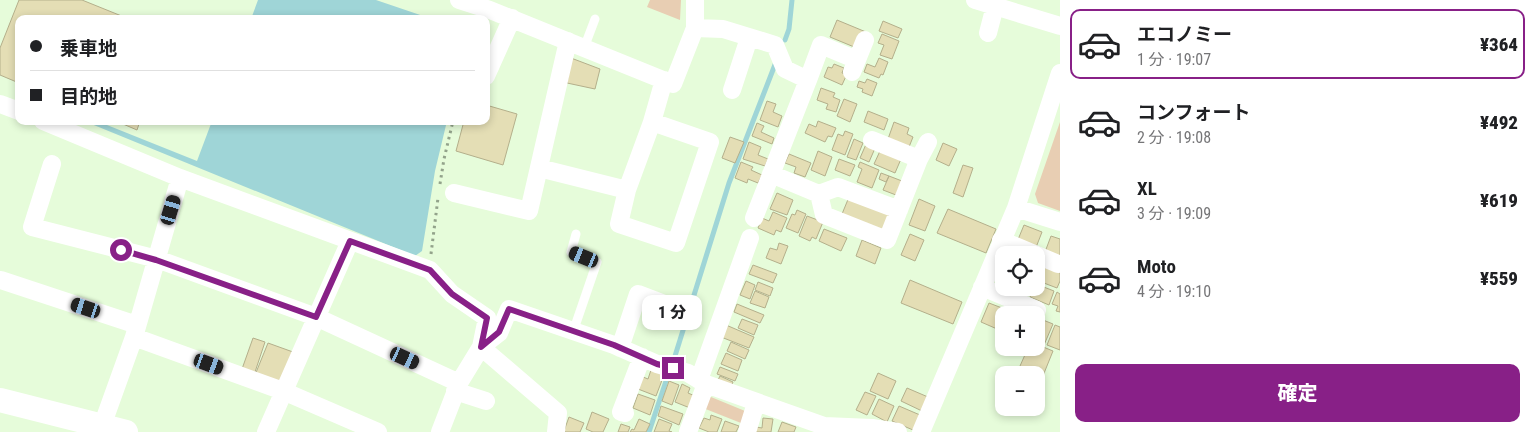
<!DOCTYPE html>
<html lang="ja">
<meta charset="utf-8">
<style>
:root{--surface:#fff;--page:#f2f2f2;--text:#202124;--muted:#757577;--line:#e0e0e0;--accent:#882087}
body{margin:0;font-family:"Roboto Condensed","Noto Sans JP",sans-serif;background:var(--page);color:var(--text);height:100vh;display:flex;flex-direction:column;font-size:19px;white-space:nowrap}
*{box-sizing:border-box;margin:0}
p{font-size:16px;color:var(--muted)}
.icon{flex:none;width:28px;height:28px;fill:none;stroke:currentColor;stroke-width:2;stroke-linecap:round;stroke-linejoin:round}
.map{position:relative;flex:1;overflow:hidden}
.sheet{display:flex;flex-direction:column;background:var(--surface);width:475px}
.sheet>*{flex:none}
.hud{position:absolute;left:15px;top:15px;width:475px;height:110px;border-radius:10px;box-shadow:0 2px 8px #0003;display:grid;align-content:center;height:110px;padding:0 15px;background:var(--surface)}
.tools{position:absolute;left:995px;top:246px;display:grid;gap:10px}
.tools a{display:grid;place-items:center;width:50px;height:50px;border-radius:10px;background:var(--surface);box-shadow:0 2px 8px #0003;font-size:25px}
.end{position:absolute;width:22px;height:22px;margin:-11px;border:6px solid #882087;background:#fff;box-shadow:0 0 0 2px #fff}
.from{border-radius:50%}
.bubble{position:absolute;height:35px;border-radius:10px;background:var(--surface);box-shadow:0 2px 8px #0003;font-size:16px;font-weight:800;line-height:35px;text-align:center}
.car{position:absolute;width:15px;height:30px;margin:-15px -8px;border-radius:6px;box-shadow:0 0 4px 1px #0007;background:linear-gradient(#222 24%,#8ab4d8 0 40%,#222 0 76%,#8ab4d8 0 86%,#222 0)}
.hud b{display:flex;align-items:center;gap:18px;height:48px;font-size:19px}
.hud b+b{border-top:1px solid var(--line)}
.hud i{width:12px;height:12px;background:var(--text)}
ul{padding:9px 0 0;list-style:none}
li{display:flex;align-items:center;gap:15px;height:70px;margin:0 10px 8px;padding:0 5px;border:2px solid transparent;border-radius:10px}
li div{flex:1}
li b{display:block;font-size:19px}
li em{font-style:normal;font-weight:800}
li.selected{border-color:var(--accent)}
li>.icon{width:45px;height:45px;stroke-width:1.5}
.action{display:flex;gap:10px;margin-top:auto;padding:10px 15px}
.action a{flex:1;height:58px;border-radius:10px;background:var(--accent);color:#fff;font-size:20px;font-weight:800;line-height:58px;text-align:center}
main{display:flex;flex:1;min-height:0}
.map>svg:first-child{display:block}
</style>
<main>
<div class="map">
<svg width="1060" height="432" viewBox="0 0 1060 432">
<rect width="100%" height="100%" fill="#e6fcda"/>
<path fill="#e8ceb3" d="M650 0H681L680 20 647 7Z
M1060 122V211L1038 203 1035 194Z
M706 397H711L745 411 741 423 703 408Z"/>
<path fill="#9fd5d7" d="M258 0H376L432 19H251Z
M84 121H97L197 161 212 121H447L435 171 422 251 415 256Z"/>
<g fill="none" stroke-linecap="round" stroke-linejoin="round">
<path stroke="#9fd5d7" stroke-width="5" d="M785 40 789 29 792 0
M675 356 729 183 776 62
M649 432 668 375"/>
</g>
<path fill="#e4deb5" stroke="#b4af8b" d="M19 0H82L129 19H19V83L0 75V48Z
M837 20 866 32 859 49 830 37Z
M883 21 902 29 898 38 879 31Z
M882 34 899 41 892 59 880 55 884 45 878 43Z
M571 58 600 69 595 89 567 83Z
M879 58 888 62 883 75 881 74 879 78 864 72 867 64 875 67Z
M834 64 844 68 842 73 847 74 842 85 824 77 828 67 832 68Z
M867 79 877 83 872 96 862 92 863 89 857 87 859 81 865 83Z
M821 88 835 93 833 97 840 100 836 112 826 109 828 104 817 100Z
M844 99 857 104 850 122 837 116Z
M767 101 776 104 773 112 782 116 778 127 760 120Z
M486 105 517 114 503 165 456 151 464 121H486Z
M868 111 888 119 884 130 864 122Z
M116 121H140L137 130Z
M818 121 836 128 832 137 828 136 825 142 805 133 809 124 816 127Z
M894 122 909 128 907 134 913 137 909 147 888 139Z
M757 123 764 126 761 132 774 138 772 144 752 136Z
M845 131 853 134 845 155 832 150 838 134 843 136Z
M730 137 744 142 735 163 722 158Z
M854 139 863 143 856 160 847 157Z
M749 142 761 147 758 155 768 159 765 166 743 159Z
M867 142 876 146 869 162 860 158Z
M943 143 957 149 949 166 936 160Z
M818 151 832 157 825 176 811 170Z
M880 151 901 159 895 173 874 164Z
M789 154 811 163 805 177 794 173 796 167 785 163Z
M839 159 855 165 850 176 835 170Z
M741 162 753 167 751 170 762 175 758 183 748 179 747 183 735 178Z
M860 162 879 170 872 188 857 182 862 169 858 167Z
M963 165 973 168 963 197 953 193Z
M881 173 889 176 886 182 879 179Z
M889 176 902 181 896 195 883 190Z
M777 193 793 200 787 215 770 209Z
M849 197 890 213 883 230 842 214Z
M919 199 935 206 925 231 909 225Z
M948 209 996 229 986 253 937 233Z
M797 210 806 214 798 233 786 228 792 214 795 215Z
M773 212 787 218 781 232 776 230 774 235 758 228 762 218 769 221Z
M807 216 823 222 816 239 812 237 810 241 799 236Z
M1024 225 1042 232 1035 250 1017 242Z
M824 229 847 238 841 251 819 241Z
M910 234 924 240 915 261 901 255Z
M1051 236 1060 239V258L1045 252Z
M862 240 881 248 875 264 856 256Z
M779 243 788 246 781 264 766 258 770 248 777 250Z
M753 265 777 274 773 283 749 274Z
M1042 265 1060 273V281L1057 288 1036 280Z
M910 280 962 302 953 324 901 303Z
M746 281 755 285 750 299 740 295Z
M758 282 773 288 770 296 755 290Z
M1036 284 1054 291 1049 305 1030 297 1034 288H1036Z
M1008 288H1025L1022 295 1008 289Z
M755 291 769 297 765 308 750 303Z
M1057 292 1060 294V312L1056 311 1058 306 1052 304Z
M989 303 1002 308 998 316 1004 318V332L981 322Z
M737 304 764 315 760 323 734 312Z
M1038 318 1053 324 1044 345 1036 342Z
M742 319 758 325 754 335 738 328Z
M726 325 754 337 749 348 721 337Z
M1055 325 1060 327V350L1047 345Z
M253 338 265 342 254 375 242 369Z
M731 342 749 350 745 359 727 351Z
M268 343 293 352 280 385 255 375Z
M1036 344 1053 351 1036 393V375H1016L1028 348H1036Z
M726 353 742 360 738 371 721 364Z
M720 367 738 374 735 381 717 374Z
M651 370 664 375 656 396 638 389 643 377 648 379Z
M878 373 896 381 888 399 870 391Z
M720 376 733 382 731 387 717 382Z
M669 381 679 385 672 405 662 401Z
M682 384 690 388 688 393 695 396 690 408 675 402Z
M907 388 928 397 922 411 901 401Z
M865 392 876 396 867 415 856 410Z
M638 394 655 400 650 415 633 408Z
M879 399 894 406 887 422 872 414Z
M661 406 683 414 679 425 658 416Z
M899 406 920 415 913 430 892 421Z
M592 412 609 419 603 432H593L586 429Z
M711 415 722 419 717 432H709L699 428 704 418 710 420Z
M569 417 584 423 580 432H566L564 431Z
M763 418 773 419 771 432H755L756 427 762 428Z
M639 419 650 424 646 432H630L632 429 634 430Z
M659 419 672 424 669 431 672 432H654Z
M725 421 739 426 736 432H721Z
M782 422 796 427 794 432H778Z
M621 424 630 427 628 432H618Z"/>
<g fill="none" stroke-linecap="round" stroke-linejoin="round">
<path stroke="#93a38b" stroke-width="3" stroke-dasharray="2.5 4" stroke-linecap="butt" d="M440 184 444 159 453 121
M431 254 438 198"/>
<path stroke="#fff" stroke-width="9" d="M584 48 595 19
M573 332 597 262 571 252 576 234"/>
<path stroke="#fff" stroke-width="18" d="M459 0 490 10 673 84 695 28V0
M975 0 1060 26
M695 28 723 29 775 45 785 69 808 80 754 218
M988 33 995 6
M852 72 865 40
M486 76 512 18
M808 80 821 45 857 60
M732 90 749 38
M0 104 19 111
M43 121 180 178 430 270 452 294 487 318 481 347 558 413 556 432
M652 122 664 80
M919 159 928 142
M52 164 32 227 157 259 316 317 459 383
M539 168 627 190 619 224 676 243 710 142 652 122 627 190
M771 174 819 194 824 215 887 240 919 159 872 140
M454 193 529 211 568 41
M819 194 838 187 899 210
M1016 208 1060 222
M1001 240 1058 264
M1 280 137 325
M982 287 1037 310
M134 337 283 391 378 432
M620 348 638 294 672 307
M699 380 750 238
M455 391 486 401
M625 413 621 412 642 357
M102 426 134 337 180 178
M266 432 350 241
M440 432 459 383 481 347 499 333 509 309 614 345 657 364 688 373 706 384 824 426 872 428 898 432
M688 432 706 384
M747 432 756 403
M921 432 1016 208 1060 73"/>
<path stroke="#fff" stroke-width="24" d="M0 400 126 432"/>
</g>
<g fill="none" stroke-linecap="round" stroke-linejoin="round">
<path stroke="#882087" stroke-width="6" d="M121 250 156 260 316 317 350 241 430 270 452 294 487 318 481 347 499 332 509 309 614 345 657 364 673 368"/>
</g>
</svg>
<div class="tools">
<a><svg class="icon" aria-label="locate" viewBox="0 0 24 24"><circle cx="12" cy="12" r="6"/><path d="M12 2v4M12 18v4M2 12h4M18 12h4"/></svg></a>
<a>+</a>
<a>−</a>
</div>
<i class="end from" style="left:121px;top:250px"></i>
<i class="end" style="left:673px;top:368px"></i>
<div class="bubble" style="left:642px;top:295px;width:60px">1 分</div>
<i class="car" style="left:171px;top:210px;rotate:17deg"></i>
<i class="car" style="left:584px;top:257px;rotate:292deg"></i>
<i class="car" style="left:86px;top:308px;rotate:288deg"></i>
<i class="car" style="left:405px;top:358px;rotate:115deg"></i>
<i class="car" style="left:209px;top:364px;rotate:110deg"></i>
<div class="hud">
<b><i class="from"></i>乗車地</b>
<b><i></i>目的地</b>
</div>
</div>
<section class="sheet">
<ul>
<li class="selected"><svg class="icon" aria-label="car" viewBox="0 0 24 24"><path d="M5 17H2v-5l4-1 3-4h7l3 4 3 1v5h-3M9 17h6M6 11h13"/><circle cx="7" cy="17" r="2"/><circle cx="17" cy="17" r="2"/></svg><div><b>エコノミー</b><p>1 分 · 19:07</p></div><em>¥364</em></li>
<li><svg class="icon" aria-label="car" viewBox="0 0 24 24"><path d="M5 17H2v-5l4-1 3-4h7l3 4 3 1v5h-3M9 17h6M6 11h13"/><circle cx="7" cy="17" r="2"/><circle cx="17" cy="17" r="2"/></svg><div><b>コンフォート</b><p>2 分 · 19:08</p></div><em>¥492</em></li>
<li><svg class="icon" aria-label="car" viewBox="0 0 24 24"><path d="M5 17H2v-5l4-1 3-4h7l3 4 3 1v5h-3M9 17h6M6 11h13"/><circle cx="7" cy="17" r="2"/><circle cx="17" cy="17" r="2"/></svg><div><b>XL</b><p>3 分 · 19:09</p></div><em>¥619</em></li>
<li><svg class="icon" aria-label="car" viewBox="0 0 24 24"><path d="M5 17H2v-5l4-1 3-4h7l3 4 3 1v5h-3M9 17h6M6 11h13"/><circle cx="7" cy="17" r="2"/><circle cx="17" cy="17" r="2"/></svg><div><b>Moto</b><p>4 分 · 19:10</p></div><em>¥559</em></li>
</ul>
<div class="action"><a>確定</a></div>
</section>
</main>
